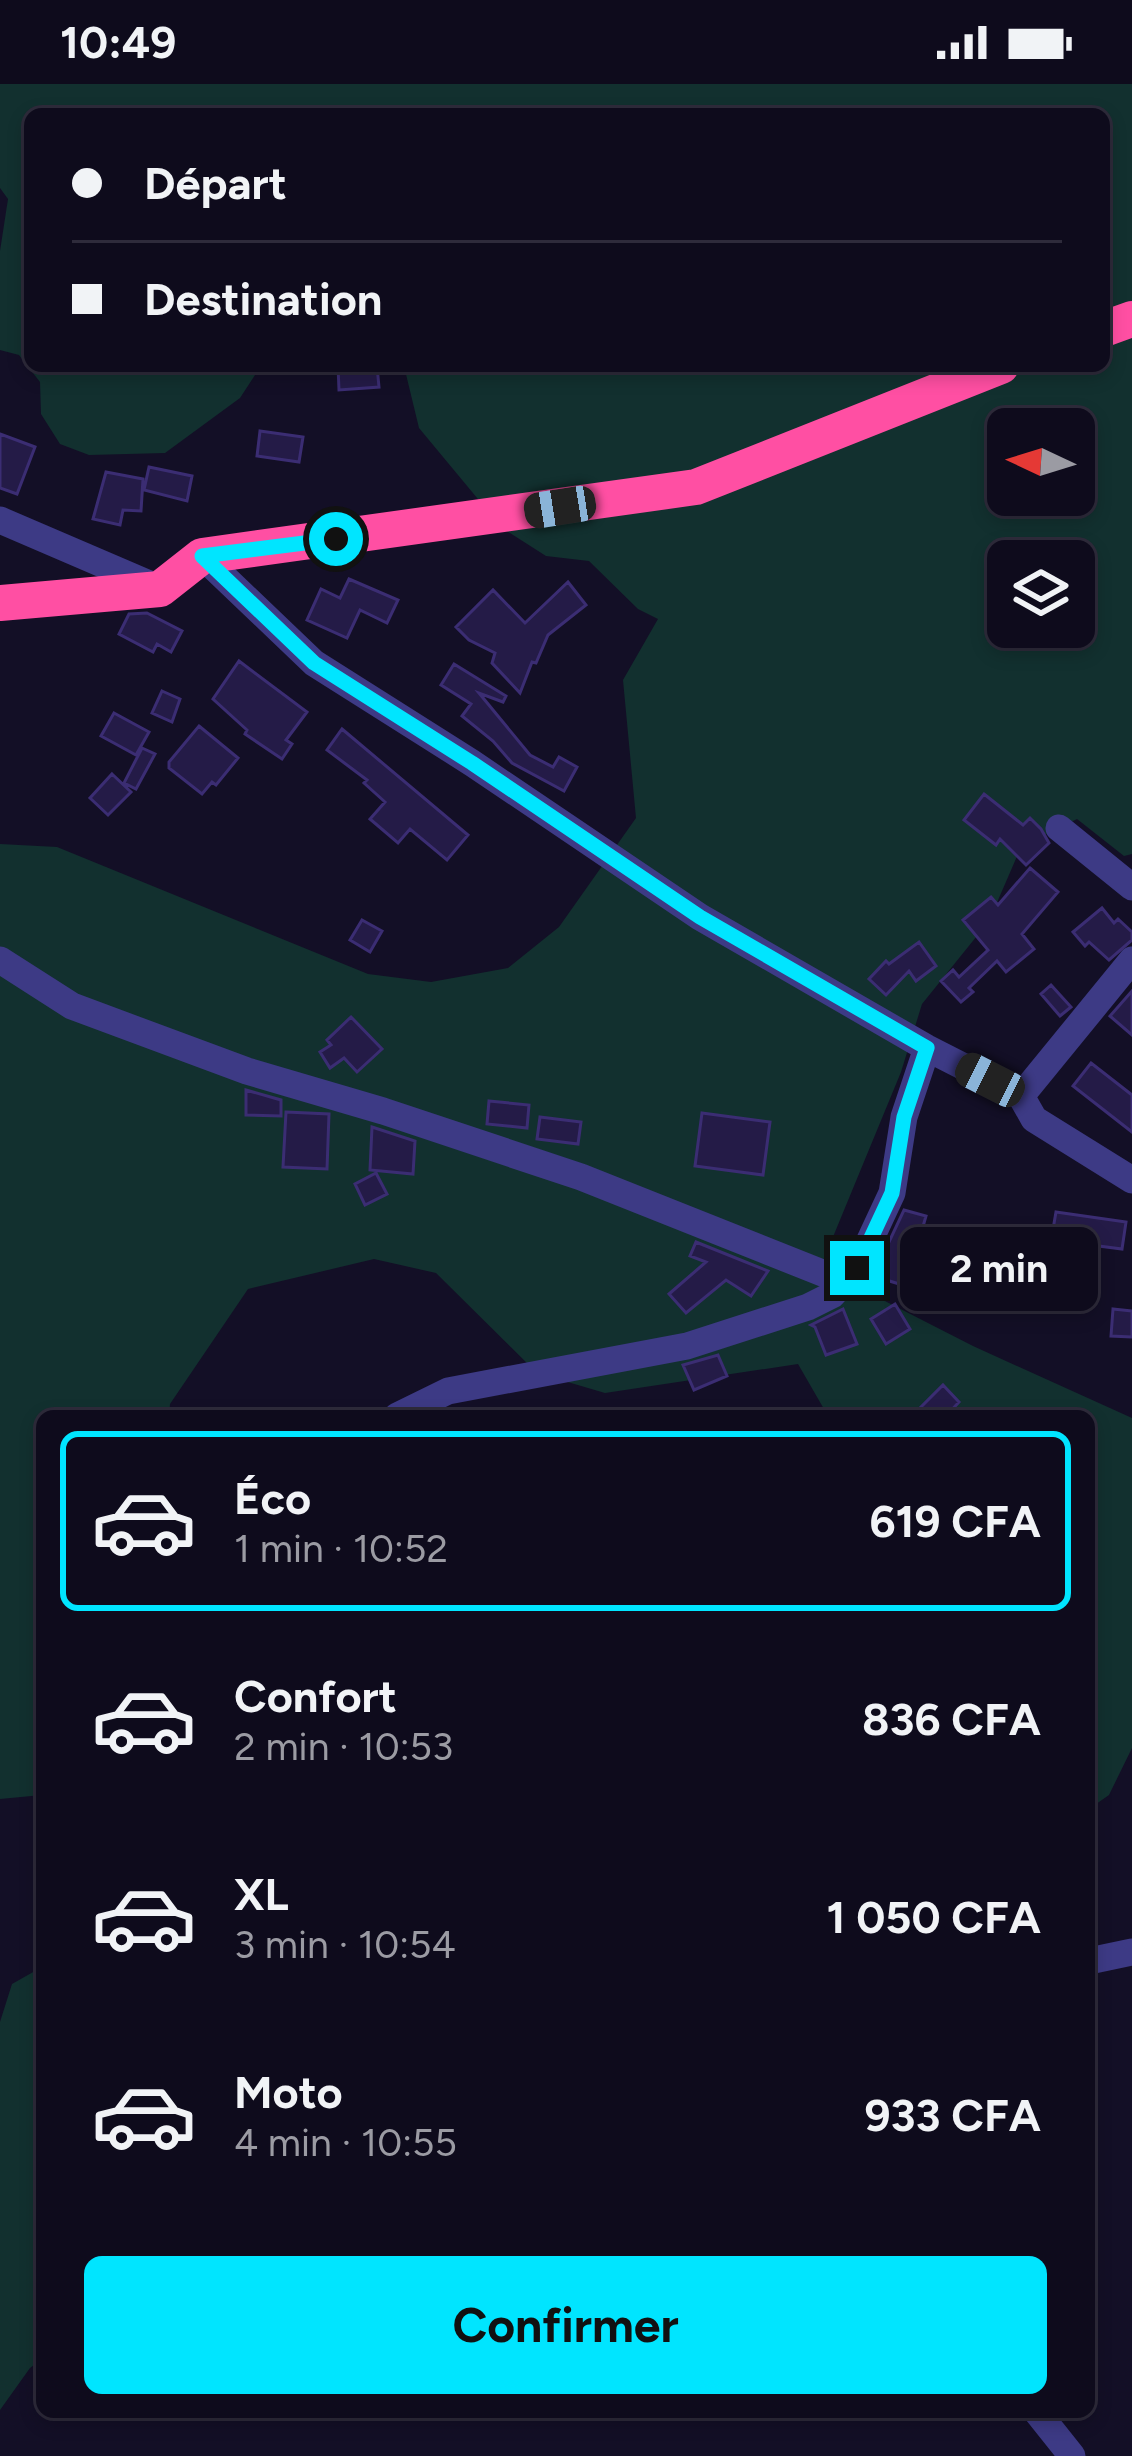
<!DOCTYPE html>
<html lang="fr">
<meta charset="utf-8">
<style>
:root{--surface:#0e0b1c;--page:#171425;--text:#f1f3f6;--muted:#9b9ba3;--line:#2e2b3b;--accent:#00e5ff}
body{margin:0;font-family:Figtree,sans-serif;background:var(--page);color:var(--text);height:100vh;display:flex;flex-direction:column;font-size:45px;white-space:nowrap}
*{box-sizing:border-box;margin:0}
p{font-size:39px;color:var(--muted)}
.icon{flex:none;width:66px;height:66px;fill:none;stroke:currentColor;stroke-width:2;stroke-linecap:round;stroke-linejoin:round}
.map{position:relative;flex:1;overflow:hidden}
.sheet{position:absolute;left:36px;top:1326px;width:1059px;height:1008px;display:flex;flex-direction:column;background:var(--surface);border-radius:18px;box-shadow:0 6px 18px #0003,0 0 0 3px var(--line)}
.sheet>*{flex:none}
.banner{position:absolute;left:24px;top:24px;width:1086px;height:264px;border-radius:18px;box-shadow:0 6px 18px #0003,0 0 0 3px var(--line);display:grid;align-content:center;height:264px;padding:0 48px;background:var(--surface)}
.needle{width:78px;rotate:274deg}
.controls{position:absolute;left:987px;top:324px;display:grid;gap:24px}
.controls a{display:grid;place-items:center;width:108px;height:108px;border-radius:18px;background:var(--surface);box-shadow:0 6px 18px #0003,0 0 0 3px var(--line);font-size:60px}
.end{position:absolute;width:54px;height:54px;margin:-27px;border:15px solid #00e5ff;background:#111;box-shadow:0 0 0 6px #111}
.from{border-radius:50%}
.bubble{position:absolute;height:84px;border-radius:18px;background:var(--surface);box-shadow:0 6px 18px #0003,0 0 0 3px var(--line);font-size:39px;font-weight:700;line-height:84px;text-align:center}
.car{position:absolute;width:36px;height:72px;margin:-36px -18px;border-radius:15px;box-shadow:0 0 9px 3px #0007;background:linear-gradient(#222 24%,#8ab4d8 0 40%,#222 0 76%,#8ab4d8 0 86%,#222 0)}
.banner b{display:flex;align-items:center;gap:42px;height:114px;font-size:45px}
.banner b+b{border-top:3px solid var(--line)}
.banner i{width:30px;height:30px;background:var(--text)}
ul{padding:21px 0 0;list-style:none}
li{display:flex;align-items:center;gap:36px;height:180px;margin:0 24px 18px;padding:0 24px;border:6px solid transparent;border-radius:18px}
li div{flex:1}
li b{display:block;font-size:45px}
li em{font-style:normal;font-weight:700}
li.active{border-color:var(--accent)}
li>.icon{width:108px;height:108px;stroke-width:1.5}
.cta{display:flex;gap:24px;margin-top:auto;padding:24px 48px}
.cta a{flex:1;height:138px;border-radius:18px;background:var(--accent);color:#111;font-size:48px;font-weight:700;line-height:138px;text-align:center}
.status{display:flex;justify-content:space-between;align-items:center;height:84px;padding:0 60px;background:var(--surface);direction:ltr}
.status svg{height:33px;fill:currentColor}
.map>svg:first-child{display:block}
</style>
<div class="status"><b>10:49</b><svg viewBox="0 0 49 12"><path d="M0 12V9h3v3zM5 12V6h3v6zM10 12V3h3v9zM15 12V0h3v12zM26 1h20v11H26zM47 4h2v5h-2z"/></svg></div>
<div class="map">
<svg width="1132" height="2372" viewBox="0 0 1132 2372">
<rect width="100%" height="100%" fill="#130f26"/>
<path fill="#12302f" fill-rule="evenodd" d="M0 0H1132V770L1124 772 1077 735 1021 763 989 837 922 920 901 988 821 1182 833 1175 830 1189 973 1262 1132 1334V1664L1109 1711 1089 1725V1332H828L798 1280 605 1309 537 1289 436 1189 374 1175 248 1205 170 1320 169 1332H42V1711L0 1715V760L57 763 368 890 431 898 508 884 559 843 636 734 623 596 658 535 638 525 589 477 546 472 502 444 419 344 404 282H1104V30H30V282H261L240 314 165 369 89 371 60 360 41 330 40 298 19 271 0 266V167L8 115 0 104ZM1008 345H1074V411H1008ZM1008 477H1074V543H1008Z
M42 1883V2275L30 2284 0 2326V1938L12 1900Z"/>
<path fill="#241b47" stroke="#3b2d73" stroke-width="3" d="M338 282H377L379 303 339 306Z
M260 347 303 353 299 378 257 372Z
M0 350 35 363 17 410 0 404Z
M149 383 192 392 187 417 144 406Z
M106 388 143 395 141 427 123 426 120 441 93 435Z
M349 495 398 516 387 539 360 526 347 554 307 536 321 505 340 514Z
M568 498 586 521 548 551 536 579 532 578 520 609 492 579 495 569 469 556 456 543 493 506 525 539Z
M147 529 182 547 171 568 157 560 153 568 119 550 129 530Z
M239 577 307 628 286 656 292 660 282 675 245 650 247 646 213 615Z
M454 580 506 612 503 618 479 609 530 671 553 683 559 673 577 683 564 707 512 679 493 657 462 632 471 620 441 601Z
M162 607 180 615 172 638 152 629Z
M114 629 149 648 136 671 101 652Z
M199 642 238 674 216 701 212 698 202 710 169 684V678Z
M342 645 468 751 447 776 410 745 398 759 370 735 385 718 364 699 367 696 327 666Z
M142 664 155 670 136 705 124 699Z
M112 690 131 708 108 731 90 714Z
M984 710 1023 741 1030 734 1041 745 1049 759 1026 781 1000 755 996 761 964 736Z
M1030 784 1058 808 1022 850 1034 865 1006 888 997 877 969 904 973 908 961 918 941 897 953 886 959 893 988 866 963 836 991 813 998 821Z
M1102 824 1114 839 1118 835 1132 848V856L1109 876 1089 858 1085 862 1073 848Z
M362 836 382 847 370 868 350 856Z
M919 858 936 882 916 897 909 887 886 911 869 895 886 877 889 880Z
M1051 901 1071 923 1060 932 1041 910Z
M1132 907V951L1110 932Z
M351 933 382 965 357 988 344 974 330 984 320 968 331 961 327 956Z
M1091 979 1132 1011V1048L1073 1002Z
M246 1006 281 1016V1032L246 1031Z
M489 1017 529 1021 527 1044 487 1040Z
M286 1028 329 1030 327 1085 283 1083Z
M702 1029 770 1038 763 1091 695 1082Z
M540 1033 581 1038 578 1060 537 1055Z
M372 1043 415 1057 413 1090 370 1086Z
M376 1089 387 1110 365 1121 355 1100Z
M904 1126 926 1132 906 1202 873 1192Z
M1056 1128 1126 1138 1122 1165 1083 1160 1080 1179 1048 1174Z
M696 1158 768 1187 751 1212 726 1196 686 1229 669 1210 706 1178 690 1172Z
M895 1220 910 1245 886 1260 871 1235Z
M843 1225 857 1260 826 1271 815 1243 811 1241Z
M1113 1225 1132 1227V1253L1111 1252Z
M718 1271 727 1292 694 1306 683 1281Z
M943 1301 959 1318 946 1332H912Z"/>
<g fill="none" stroke-linecap="round" stroke-linejoin="round">
<path stroke="#3d3a85" stroke-width="27" d="M0 436 156 503
M202 472 314 579 472 679 700 833 927 964 1021 1012 1034 1035 1132 1096
M1059 744 1132 803
M0 876 72 922 247 987 383 1027 581 1093 845 1198
M1021 1012 1132 876
M397 1332 448 1307 687 1262 808 1223 832 1211 857 1184 892 1109 904 1033 927 964
M1089 1877 1132 1868
M1037 2328 1072 2372"/>
<path stroke="#ff4fa3" stroke-width="36" d="M1104 245 1132 235
M0 519 160 505 202 472 696 403 1001 282"/>
</g>
<g fill="none" stroke-linecap="round" stroke-linejoin="round">
<path stroke="#00e5ff" stroke-width="15" d="M336 455 202 472 314 579 472 679 700 833 927 964 904 1033 892 1109 857 1184"/>
</g>
</svg>
<div class="controls">
<a><svg class="needle" viewBox="-14 -14 28 28"><path d="M0-13l5 13h-10z" fill="#e53935"/><path d="M0 13l5-13h-10z" fill="#9b9ba3"/></svg></a>
<a><svg class="icon" aria-label="layers" viewBox="0 0 24 24"><path d="M12 4l9 5-9 5-9-5zM3 14l9 5 9-5"/></svg></a>
</div>
<i class="end from" style="left:336px;top:455px"></i>
<i class="end" style="left:857px;top:1184px"></i>
<div class="bubble" style="left:900px;top:1143px;width:198px">2 min</div>
<i class="car" style="left:560px;top:423px;rotate:261deg"></i>
<i class="car" style="left:990px;top:996px;rotate:297deg"></i>
<div class="banner">
<b><i class="from"></i>Départ</b>
<b><i></i>Destination</b>
</div>
<section class="sheet">
<ul>
<li class="active"><svg class="icon" aria-label="car" viewBox="0 0 24 24"><path d="M5 17H2v-5l4-1 3-4h7l3 4 3 1v5h-3M9 17h6M6 11h13"/><circle cx="7" cy="17" r="2"/><circle cx="17" cy="17" r="2"/></svg><div><b>Éco</b><p>1 min · 10:52</p></div><em>619 CFA</em></li>
<li><svg class="icon" aria-label="car" viewBox="0 0 24 24"><path d="M5 17H2v-5l4-1 3-4h7l3 4 3 1v5h-3M9 17h6M6 11h13"/><circle cx="7" cy="17" r="2"/><circle cx="17" cy="17" r="2"/></svg><div><b>Confort</b><p>2 min · 10:53</p></div><em>836 CFA</em></li>
<li><svg class="icon" aria-label="car" viewBox="0 0 24 24"><path d="M5 17H2v-5l4-1 3-4h7l3 4 3 1v5h-3M9 17h6M6 11h13"/><circle cx="7" cy="17" r="2"/><circle cx="17" cy="17" r="2"/></svg><div><b>XL</b><p>3 min · 10:54</p></div><em>1 050 CFA</em></li>
<li><svg class="icon" aria-label="car" viewBox="0 0 24 24"><path d="M5 17H2v-5l4-1 3-4h7l3 4 3 1v5h-3M9 17h6M6 11h13"/><circle cx="7" cy="17" r="2"/><circle cx="17" cy="17" r="2"/></svg><div><b>Moto</b><p>4 min · 10:55</p></div><em>933 CFA</em></li>
</ul>
<div class="cta"><a>Confirmer</a></div>
</section>
</div>
